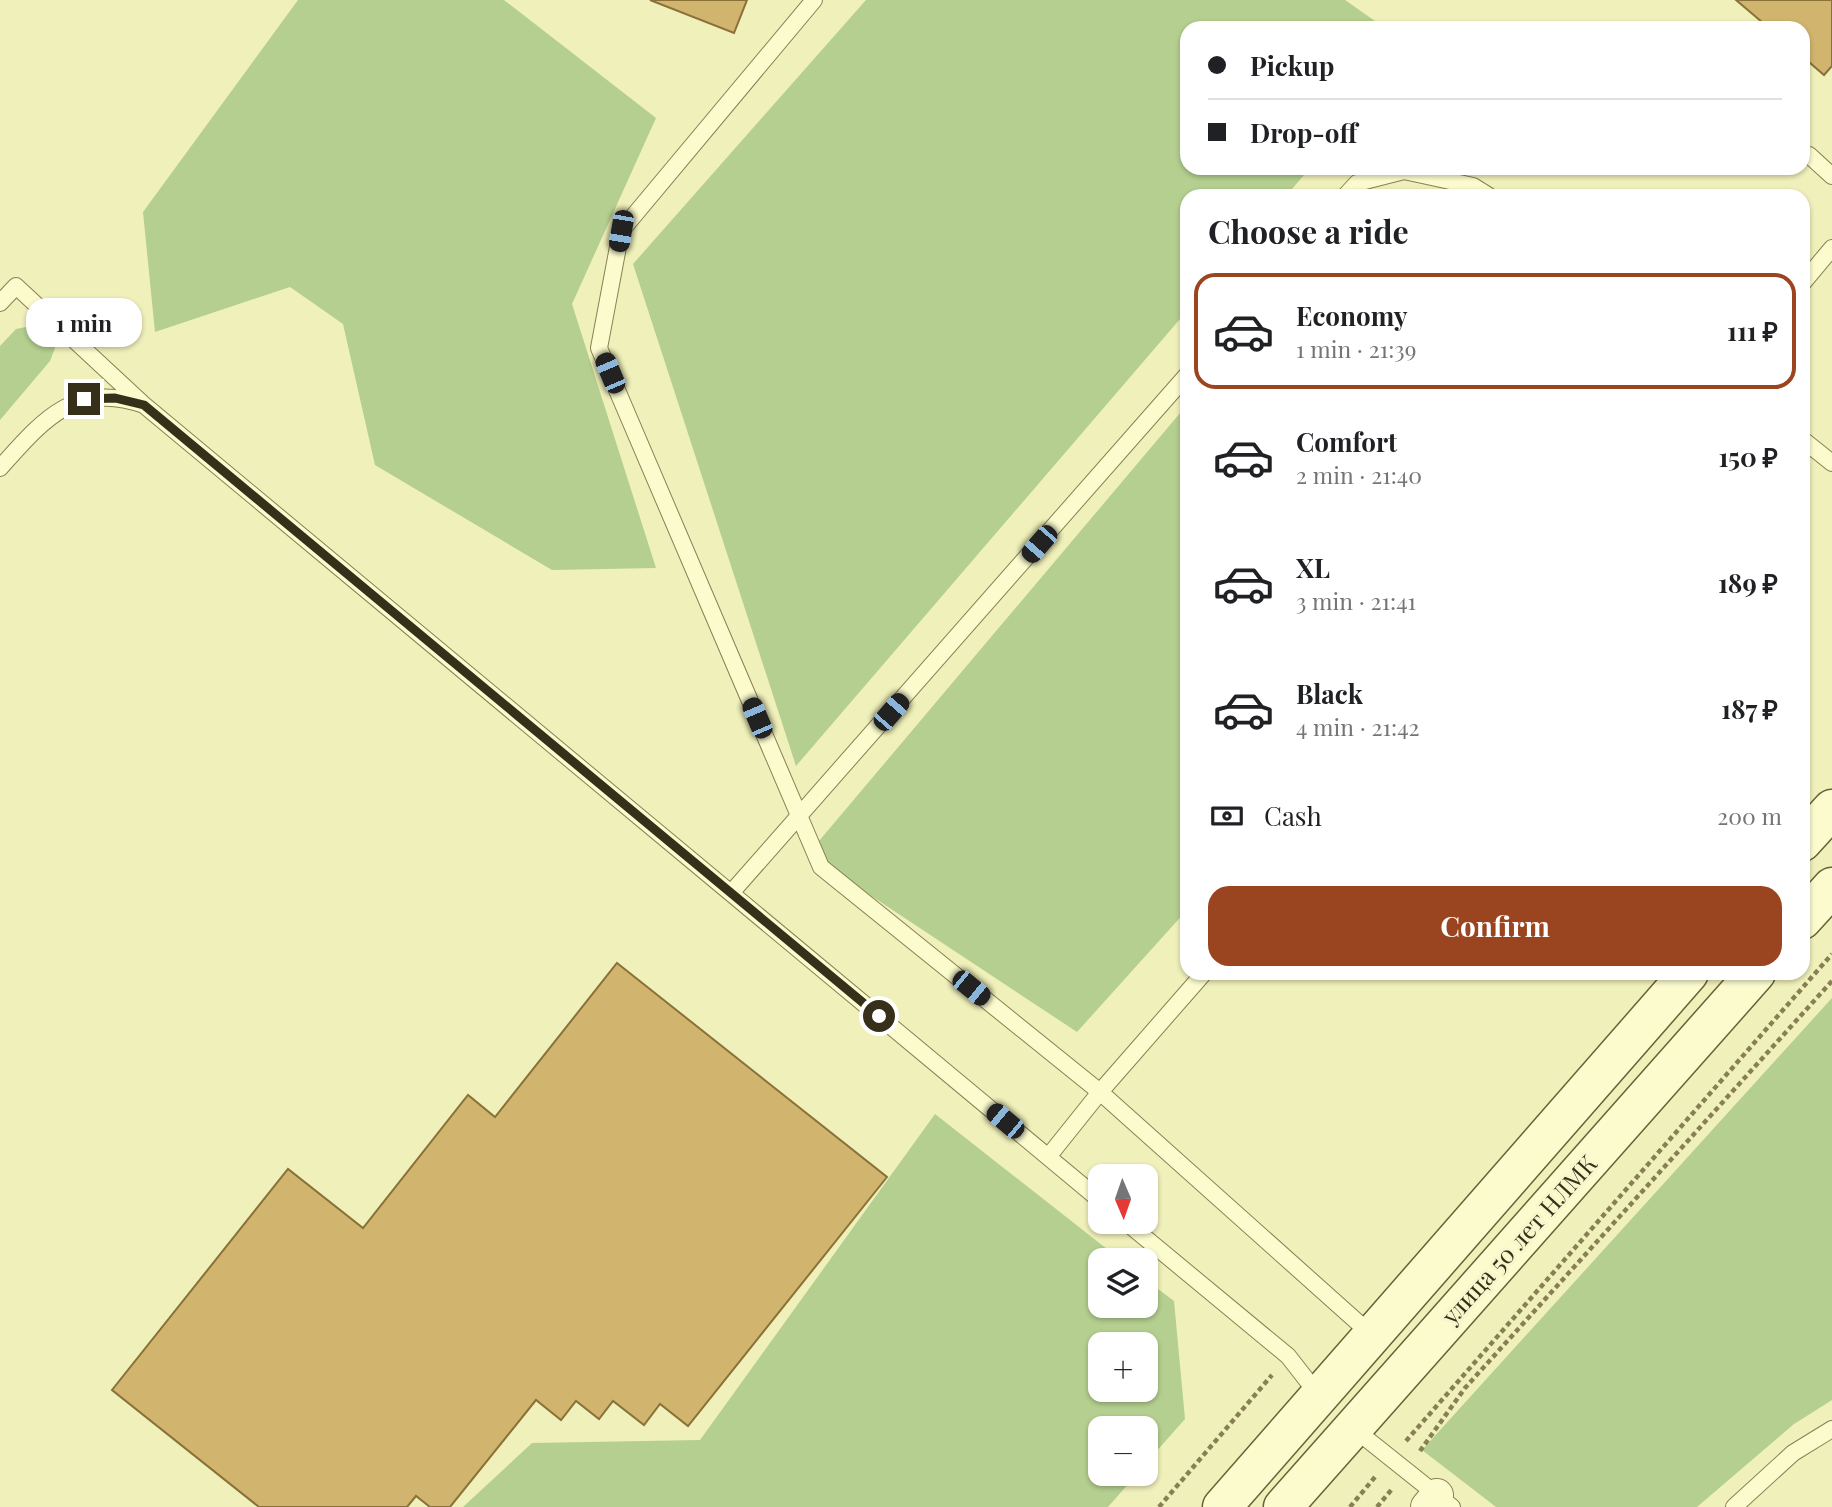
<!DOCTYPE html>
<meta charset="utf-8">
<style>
:root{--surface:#fff;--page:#f6f6f6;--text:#202124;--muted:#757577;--line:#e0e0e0;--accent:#9b4520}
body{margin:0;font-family:"Playfair Display",serif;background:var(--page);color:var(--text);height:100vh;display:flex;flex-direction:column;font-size:26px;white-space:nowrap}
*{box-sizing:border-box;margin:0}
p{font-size:23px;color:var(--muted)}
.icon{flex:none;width:38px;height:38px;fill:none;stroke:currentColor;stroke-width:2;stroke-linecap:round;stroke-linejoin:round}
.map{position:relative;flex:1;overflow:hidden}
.drawer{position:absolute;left:1180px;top:189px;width:630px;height:791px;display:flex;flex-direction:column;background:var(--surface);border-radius:21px;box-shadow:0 2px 5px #0004}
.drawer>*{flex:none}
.hud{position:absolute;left:1180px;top:21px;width:630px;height:154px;border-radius:21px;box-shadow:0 2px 5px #0004;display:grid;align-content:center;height:154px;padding:0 28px;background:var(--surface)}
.needle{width:46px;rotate:178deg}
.buttons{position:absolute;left:1088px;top:1164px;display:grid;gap:14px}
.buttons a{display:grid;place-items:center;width:70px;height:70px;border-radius:14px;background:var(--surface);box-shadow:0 2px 5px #0004;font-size:35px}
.end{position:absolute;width:32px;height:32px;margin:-16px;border:9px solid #36301a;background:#fff;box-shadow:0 0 0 4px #fff}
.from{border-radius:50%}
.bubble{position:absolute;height:49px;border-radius:21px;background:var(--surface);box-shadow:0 2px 5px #0004;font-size:23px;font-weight:700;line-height:49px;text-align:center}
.car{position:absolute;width:21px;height:42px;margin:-21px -10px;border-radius:9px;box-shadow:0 0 5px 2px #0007;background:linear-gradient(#222 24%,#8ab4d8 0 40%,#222 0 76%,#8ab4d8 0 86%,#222 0)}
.hud b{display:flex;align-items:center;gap:24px;height:66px;font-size:26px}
.hud b+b{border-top:2px solid var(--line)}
.hud i{width:18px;height:18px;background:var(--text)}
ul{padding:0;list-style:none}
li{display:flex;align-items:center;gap:21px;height:116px;margin:0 14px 10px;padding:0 14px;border:4px solid transparent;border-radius:21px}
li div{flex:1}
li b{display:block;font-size:26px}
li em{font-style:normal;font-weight:700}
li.active{border-color:var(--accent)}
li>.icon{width:63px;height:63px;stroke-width:1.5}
h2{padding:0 28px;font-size:32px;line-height:84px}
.pay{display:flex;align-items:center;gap:18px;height:77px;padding:0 28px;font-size:26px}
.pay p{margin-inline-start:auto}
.primary-button{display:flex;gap:14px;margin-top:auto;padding:14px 28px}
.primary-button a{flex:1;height:80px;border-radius:21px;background:var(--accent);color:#fff;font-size:28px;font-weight:700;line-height:80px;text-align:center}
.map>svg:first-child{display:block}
</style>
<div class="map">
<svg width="1832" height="1507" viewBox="0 0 1832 1507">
<rect width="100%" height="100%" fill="#f0f0bb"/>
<path fill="#b4cf8f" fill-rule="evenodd" d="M298 0H504L656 118 572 304 656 568 552 570 375 465 343 324 290 287 155 332 143 212Z
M866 0H1345L1385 28H1186V168H1310L1286 196H1186V312L796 766 633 264Z
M31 326 49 333 55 348 50 361 0 420V346L16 329Z
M1186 406V911L1077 1032 808 854Z
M1832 998V1400L1794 1424 1697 1507H1496L1422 1450Z
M935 1114 1121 1260H1101V1306H1146V1280L1174 1301 1185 1419 1146 1463V1428H1101V1474H1137L1108 1507H463L532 1443 700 1440ZM1146 1344V1390H1101V1344Z"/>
<path fill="#d1b56e" stroke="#897138" stroke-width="2" d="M650 0H747L734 33Z
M1736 0H1832V66L1824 75 1802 56V28H1769Z
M617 963 887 1177 688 1426 660 1404 644 1425 613 1401 599 1419 576 1401 561 1420 536 1400 450 1507H430L416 1496 407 1507H259L112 1390 288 1169 363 1228 468 1095 495 1117Z"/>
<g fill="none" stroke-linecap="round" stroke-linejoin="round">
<g stroke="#888054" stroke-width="18">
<path id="lane" d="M814 0 621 231 599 348 821 867 1100 1092 1048 1157
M1809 155 1832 176
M1345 196 1357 183 1404 171 1473 186 1489 196
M1802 284 1832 248
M0 303 16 286 142 403
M1802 439 1832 463
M0 468C42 421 75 380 144 405L1101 1201
M731 893 1186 376
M1204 973 1100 1092 1373 1336
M1126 1222 1288 1356 1320 1397
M1353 1428 1452 1507
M1734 1507 1793 1453 1832 1429"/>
</g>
<g stroke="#888054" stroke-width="34">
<path id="street" d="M1427 1507 1437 1495"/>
</g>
<g stroke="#6a6037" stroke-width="41">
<path id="secondary" d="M1802 842 1832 809
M1802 920 1832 887
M1222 1507 1689 973
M1283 1507 1756 973"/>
</g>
<path stroke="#888054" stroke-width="4.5" stroke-dasharray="5 3.5" stroke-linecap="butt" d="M1406 1441 1832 954
M1420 1451 1465 1388 1832 981
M1159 1507 1272 1375
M1350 1507 1375 1477
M1377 1507 1392 1489"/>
<use href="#lane" stroke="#fbfbce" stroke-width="16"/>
<use href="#street" stroke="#fbfbce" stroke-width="32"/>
<use href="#secondary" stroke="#fbfbce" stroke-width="38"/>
</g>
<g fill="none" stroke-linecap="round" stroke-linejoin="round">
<path stroke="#36301a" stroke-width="9" d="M84 399 115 398 144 405 879 1016"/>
</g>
<g text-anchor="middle" stroke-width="6" stroke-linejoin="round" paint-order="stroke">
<g font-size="24" fill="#36301a" stroke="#f7f7cb">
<text transform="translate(1520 1240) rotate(-48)" y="8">улица 50 лет НЛМК</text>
</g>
</g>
</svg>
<div class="buttons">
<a><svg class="needle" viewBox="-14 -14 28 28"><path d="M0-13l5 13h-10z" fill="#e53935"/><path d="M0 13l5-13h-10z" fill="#757577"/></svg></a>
<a><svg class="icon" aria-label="layers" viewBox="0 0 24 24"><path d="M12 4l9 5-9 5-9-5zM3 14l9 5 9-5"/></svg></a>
<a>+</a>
<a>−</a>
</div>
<i class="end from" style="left:879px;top:1016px"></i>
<i class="end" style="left:84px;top:399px"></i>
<div class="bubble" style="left:26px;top:298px;width:116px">1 min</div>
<i class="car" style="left:621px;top:231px;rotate:190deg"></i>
<i class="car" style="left:610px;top:373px;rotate:337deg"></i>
<i class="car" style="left:1039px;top:544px;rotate:221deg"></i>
<i class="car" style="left:891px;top:712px;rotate:41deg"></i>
<i class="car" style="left:757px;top:718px;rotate:337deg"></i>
<i class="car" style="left:971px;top:988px;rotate:129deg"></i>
<i class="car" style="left:1005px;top:1121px;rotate:310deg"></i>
<div class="hud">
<b><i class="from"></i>Pickup</b>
<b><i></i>Drop-off</b>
</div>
<section class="drawer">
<h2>Choose a ride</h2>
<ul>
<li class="active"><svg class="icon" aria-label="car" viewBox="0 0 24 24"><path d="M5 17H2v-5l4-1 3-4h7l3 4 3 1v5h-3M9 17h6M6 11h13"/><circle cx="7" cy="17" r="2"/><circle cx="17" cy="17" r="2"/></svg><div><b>Economy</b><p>1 min · 21:39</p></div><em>111 ₽</em></li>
<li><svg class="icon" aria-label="car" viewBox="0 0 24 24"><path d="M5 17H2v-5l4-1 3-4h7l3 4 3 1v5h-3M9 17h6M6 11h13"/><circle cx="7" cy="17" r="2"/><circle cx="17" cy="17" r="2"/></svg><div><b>Comfort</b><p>2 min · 21:40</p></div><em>150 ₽</em></li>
<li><svg class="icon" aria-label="car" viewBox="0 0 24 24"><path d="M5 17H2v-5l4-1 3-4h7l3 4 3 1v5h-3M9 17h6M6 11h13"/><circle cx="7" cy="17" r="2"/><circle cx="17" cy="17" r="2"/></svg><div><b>XL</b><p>3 min · 21:41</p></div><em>189 ₽</em></li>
<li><svg class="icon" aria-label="car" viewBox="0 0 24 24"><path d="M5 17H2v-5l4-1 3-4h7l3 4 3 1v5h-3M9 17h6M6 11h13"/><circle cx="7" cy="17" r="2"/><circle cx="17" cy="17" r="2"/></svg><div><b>Black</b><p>4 min · 21:42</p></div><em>187 ₽</em></li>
</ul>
<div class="pay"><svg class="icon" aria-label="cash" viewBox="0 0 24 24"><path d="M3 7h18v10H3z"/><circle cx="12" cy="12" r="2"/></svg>Cash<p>200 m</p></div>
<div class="primary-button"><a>Confirm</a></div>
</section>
</div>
